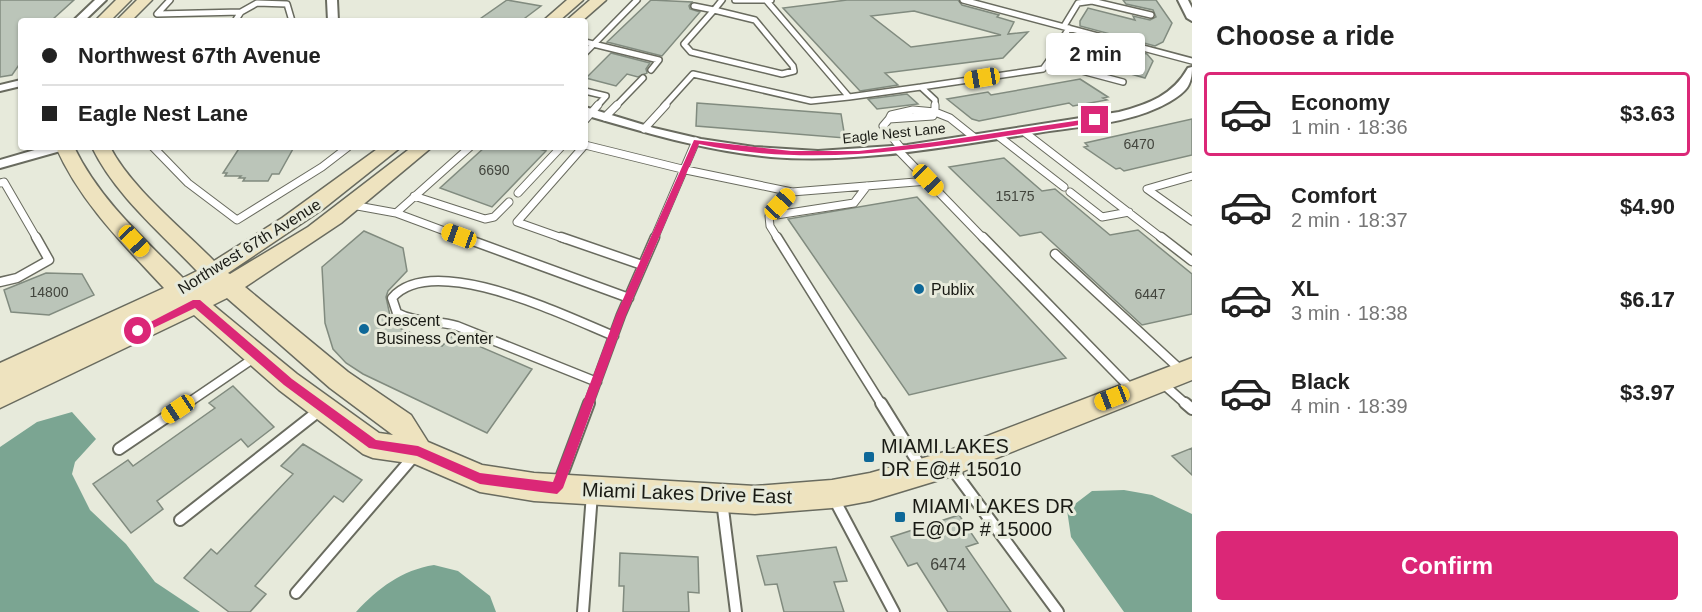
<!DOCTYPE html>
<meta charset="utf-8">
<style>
:root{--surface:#fff;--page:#f2f2f2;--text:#222;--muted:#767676;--line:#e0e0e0;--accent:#db2777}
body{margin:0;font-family:Helvetica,sans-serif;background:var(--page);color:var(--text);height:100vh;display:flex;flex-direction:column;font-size:22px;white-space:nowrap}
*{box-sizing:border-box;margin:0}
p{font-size:20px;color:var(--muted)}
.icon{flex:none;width:33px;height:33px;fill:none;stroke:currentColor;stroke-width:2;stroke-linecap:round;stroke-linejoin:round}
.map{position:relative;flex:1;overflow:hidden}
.panel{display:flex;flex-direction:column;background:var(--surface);width:510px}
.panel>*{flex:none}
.banner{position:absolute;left:18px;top:18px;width:570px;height:132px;border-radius:6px;box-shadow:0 2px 4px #0004;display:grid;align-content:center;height:132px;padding:0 24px;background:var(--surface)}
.end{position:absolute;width:27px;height:27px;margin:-14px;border:8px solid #db2777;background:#fff;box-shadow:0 0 0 3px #fff}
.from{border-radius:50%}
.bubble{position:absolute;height:42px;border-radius:6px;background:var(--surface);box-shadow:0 2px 4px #0004;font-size:20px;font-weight:700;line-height:42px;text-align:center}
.car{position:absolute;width:18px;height:36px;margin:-18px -9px;border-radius:8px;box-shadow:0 0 4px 2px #0007;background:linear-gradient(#f5c518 24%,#345 0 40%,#f5c518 0 76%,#345 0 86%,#f5c518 0)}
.banner b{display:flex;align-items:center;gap:21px;height:57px;font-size:22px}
.banner b+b{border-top:2px solid var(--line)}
.banner i{width:15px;height:15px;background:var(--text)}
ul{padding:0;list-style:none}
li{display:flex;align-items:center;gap:18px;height:84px;margin:0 12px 9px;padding:0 12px;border:3px solid transparent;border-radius:6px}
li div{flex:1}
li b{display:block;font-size:22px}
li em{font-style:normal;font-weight:700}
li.current{border-color:var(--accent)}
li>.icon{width:54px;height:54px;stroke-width:1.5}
h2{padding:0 24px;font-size:27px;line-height:72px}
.cta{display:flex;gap:12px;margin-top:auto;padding:12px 24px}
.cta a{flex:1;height:69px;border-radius:6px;background:var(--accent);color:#fff;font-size:24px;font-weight:700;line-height:69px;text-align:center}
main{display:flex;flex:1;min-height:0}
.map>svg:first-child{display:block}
</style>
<main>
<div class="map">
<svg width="1192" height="612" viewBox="0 0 1192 612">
<rect width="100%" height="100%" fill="#e7eadb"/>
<path fill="#7ba592" d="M72 412 96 439 75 462 72 474 90 510 126 544 155 582 200 612H0V447L37 422Z
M1124 490 1152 495 1192 514V612H1124L1071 537 1067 510 1092 491Z
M434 565 458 571 490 596 496 612H356C378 588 402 570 434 565Z"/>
<path fill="#bbc5b9" stroke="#818b7f" stroke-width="1.5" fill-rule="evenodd" d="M0 0H74L53 19 21 20V62L12 75 0 77Z
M507 0 541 6 521 21H477Z
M651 0 692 2 689 6 690 9 700 12 662 56 607 42Z
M847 0H958L962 5 999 15 997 17 1014 22 1008 34 1028 32 1003 58 885 73 898 85 860 91 783 8ZM914 11 1001 35 911 47 871 16Z
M1123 0H1156L1172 23 1163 42 1155 46 1080 26V21L1088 8 1135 20 1133 16 1150 20 1156 17 1153 10 1126 4Z
M1078 36 1147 54 1153 61 1145 78 1117 70 1120 65 1063 49 1070 39Z
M611 53 650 63 646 69 647 73 638 77 627 74 616 86 586 78Z
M1080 79 1108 97 1103 98 1107 100 1073 106 1069 103 979 121 972 119 947 99 988 92 991 95Z
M907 94 918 104 877 109 868 99Z
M697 103 841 114 845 138 696 126Z
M1192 119V155L1124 171 1120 168 1116 169 1084 147 1088 146 1085 143Z
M240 147H294L279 174H272L268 181H243L245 178H239L241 176H225L227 173H223Z
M485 147H532L546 151 492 207 440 188Z
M1004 158 1042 191 1055 189 1110 235 1138 230 1192 274V314L1142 325 1041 232 1020 236 949 167Z
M917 197 1066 358 909 395 788 219Z
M364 231 403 248 407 271 388 291 386 297 392 325 442 346 453 335 532 369 487 433 363 374 346 363 333 349 325 323 322 267Z
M46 273 82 274 94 295 49 315 11 312 4 290Z
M233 386 274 427 248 447 241 439 157 501 163 509 131 533 93 484 128 460 133 466 215 408 209 403Z
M303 444 362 480 343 502 334 496 255 586 266 594 250 612H229L184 578 211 549 217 554 293 474 281 466Z
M1192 448V475L1172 456Z
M959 515 978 543 966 547 1011 612H948L917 563 908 566 891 537Z
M836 547 847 581 834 582 844 612H784L777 584 765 585 757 556Z
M620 553 698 557 699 593 688 592 689 612H623L624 586H619Z"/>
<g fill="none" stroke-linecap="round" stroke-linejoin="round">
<g stroke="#696b5f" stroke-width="8">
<path id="lane-far3" d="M170 0 157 14 241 12 235 21
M735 0H771
M963 0 1192 61
M694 6 714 10
M714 10 755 20 793 66 794 71 782 74 691 52 684 44Z
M714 10 722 0
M241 12 257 3 287 4 292 21
M1064 26 1078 3 1092 1 1151 15
M585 42 659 60 651 70
M585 53 637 0
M1048 62 1069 28
M585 91 606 96 597 106
M849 97 921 87
M616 106 643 78
M664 106 693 74 811 101 849 97 766 0
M935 106V100L921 87 1043 69 1048 62 1123 82"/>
</g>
<g stroke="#696b5f" stroke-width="9">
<path id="lane-far2" d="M605 117 617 105
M889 119 891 115 913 110 935 112V105
M585 120 598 105
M644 129 666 105
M1023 131 1163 239
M997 135 1064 187
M585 145 686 170 792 192 928 181
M153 147 188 183 237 220 322 167 348 147
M901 148 883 126 889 119 933 116 935 112 950 118 975 138
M897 149 984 239
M1192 176 1147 189 1192 221
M0 183 4 182 37 239
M1070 192 1102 217 1129 212
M518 193 561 147
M414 196 485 219 494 217 509 202
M352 205 396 213 470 147
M396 213 466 239
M770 216 854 203 867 186
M565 239 517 222 583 147
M654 239 696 141
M778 239 770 226 769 216 792 192"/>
</g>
<g stroke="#696b5f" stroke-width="11">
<path id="lane-far1" d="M462 237 629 298
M561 237 642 265
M777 237 882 405
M983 237 1133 391
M1161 237 1192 261
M1055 254 1183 372
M0 282 17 278 49 260 36 237
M597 382 457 326C437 320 416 323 397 313L392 298C433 250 567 317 614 336
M1162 383 1187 405
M185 405 257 356
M588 405 621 315 655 237"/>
</g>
<g stroke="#696b5f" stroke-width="14">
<path id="lane" d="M881 403 922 469
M1185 403 1192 409
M119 449 187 403
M951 467 1058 612
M559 483 589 403
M833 497 894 612
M722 501 736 612
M180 520 320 410
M296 593 414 456
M583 612 592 494"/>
</g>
<g stroke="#696b5f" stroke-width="4">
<path id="street" d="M95 0H106L84 21H73Z
M327 0H337L338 21H328Z
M1178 0H1188L1192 8V21L1187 18Z
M1192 67C1192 86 1186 92 1169 102 1131 124 1080 126 1037 133 949 146 861 164 771 157 706 151 647 133 585 115V107L654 128 701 139 754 147 818 151 907 145 1119 112C1149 104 1173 95 1188 68Z
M21 80V86L0 91V85Z
M45 147H65L64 150 0 168V160Z"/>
</g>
<g stroke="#696b5f" stroke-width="3">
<path id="secondary" d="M116 0H131L110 21H95Z
M137 0H152L131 21H116Z
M567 0H583L559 21H543Z
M590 0H606L582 21H566Z
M56 147H74C99 199 143 238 183 278L197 271C161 233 115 195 92 147H110C131 188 182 228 214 261L282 218 380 147H401L323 209 228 273 230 274 308 227 412 147H432L341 223 245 287 348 372 411 415 428 442 482 465 534 473 755 486 832 480 870 473 948 451 1192 358V380L949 477 870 501 832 508 755 514 534 501 480 492 415 464 373 458 363 454 279 390 194 315 0 408V363L164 288C124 245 80 202 56 147ZM227 298 330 388 393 435 379 433 297 374 213 305Z"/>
</g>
<use href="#lane-far3" stroke="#fff" stroke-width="5"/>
<use href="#lane-far2" stroke="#fff" stroke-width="7"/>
<use href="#lane-far1" stroke="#fff" stroke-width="8"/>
<use href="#lane" stroke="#fff" stroke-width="10"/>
<use href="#street" fill="#fff" fill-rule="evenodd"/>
<use href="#secondary" fill="#eee3bf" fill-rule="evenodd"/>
</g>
<path fill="#db2777" d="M1095 118 1098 121C1063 129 1028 132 994 138 895 153 798 165 699 144L626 315 563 488 557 494 480 484 417 456 369 448 284 385 195 308 141 334 138 335 133 331 193 300H200L292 379 376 440 418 446 480 473 553 482 616 315 694 140 791 151H859L935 142Z"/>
<g fill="#0e6898" stroke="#e7eadb" stroke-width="2">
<circle cx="919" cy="289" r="6"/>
<circle cx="364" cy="329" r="6"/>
<rect x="863" y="451" width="12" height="12" rx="3"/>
<rect x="894" y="511" width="12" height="12" rx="3"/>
</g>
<g text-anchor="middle" stroke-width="6" stroke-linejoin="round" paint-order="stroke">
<g font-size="14" fill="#191a14" stroke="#e7eadb">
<text transform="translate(894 133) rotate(-6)" y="5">Eagle Nest Lane</text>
</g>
<g font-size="14" fill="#42453d">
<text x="1139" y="149">6470</text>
<text x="494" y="175">6690</text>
<text x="1015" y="201">15175</text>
<text x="49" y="297">14800</text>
<text x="1150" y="299">6447</text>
</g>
<g font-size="16" fill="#191a14" stroke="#e7eadb">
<text transform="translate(249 246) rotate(-32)" y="6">Northwest 67th Avenue</text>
</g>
<g font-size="16" fill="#191a14" stroke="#e7eadb" text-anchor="start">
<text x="931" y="295">Publix</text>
<text x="376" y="326">Crescent<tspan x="376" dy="18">Business Center</tspan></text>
</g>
<g font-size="16" fill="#42453d">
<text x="948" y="570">6474</text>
</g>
<g font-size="20" fill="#191a14" stroke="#e7eadb" text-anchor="start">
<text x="881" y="453">MIAMI LAKES<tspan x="881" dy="23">DR E@# 15010</tspan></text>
<text x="912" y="513">MIAMI LAKES DR<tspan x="912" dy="23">E@OP # 15000</tspan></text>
</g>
<g font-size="20" fill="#191a14" stroke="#e7eadb">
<text transform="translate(687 493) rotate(2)" y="7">Miami Lakes Drive East</text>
</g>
</g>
</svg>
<i class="end from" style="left:138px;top:331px"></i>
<i class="end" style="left:1095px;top:120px"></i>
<div class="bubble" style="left:1046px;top:33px;width:99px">2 min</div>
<i class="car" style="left:982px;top:78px;rotate:261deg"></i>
<i class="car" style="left:928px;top:180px;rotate:136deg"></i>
<i class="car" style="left:780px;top:204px;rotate:43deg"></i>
<i class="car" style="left:459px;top:236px;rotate:290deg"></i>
<i class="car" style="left:134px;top:241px;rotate:137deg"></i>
<i class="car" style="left:1112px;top:398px;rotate:249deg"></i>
<i class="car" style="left:178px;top:409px;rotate:236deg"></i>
<div class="banner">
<b><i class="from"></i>Northwest 67th Avenue</b>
<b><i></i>Eagle Nest Lane</b>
</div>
</div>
<section class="panel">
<h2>Choose a ride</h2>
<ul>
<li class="current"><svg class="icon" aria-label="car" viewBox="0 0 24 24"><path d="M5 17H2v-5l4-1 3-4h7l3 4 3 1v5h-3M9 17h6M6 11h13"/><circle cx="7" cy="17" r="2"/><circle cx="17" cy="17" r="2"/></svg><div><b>Economy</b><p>1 min · 18:36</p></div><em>$3.63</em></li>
<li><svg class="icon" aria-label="car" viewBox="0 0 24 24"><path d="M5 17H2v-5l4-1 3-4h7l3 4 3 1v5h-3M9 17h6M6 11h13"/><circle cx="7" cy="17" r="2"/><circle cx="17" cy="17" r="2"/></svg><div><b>Comfort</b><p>2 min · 18:37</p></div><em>$4.90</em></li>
<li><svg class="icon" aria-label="car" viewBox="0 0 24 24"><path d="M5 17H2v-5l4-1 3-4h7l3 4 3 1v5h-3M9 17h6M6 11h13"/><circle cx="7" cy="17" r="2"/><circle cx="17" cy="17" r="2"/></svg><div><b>XL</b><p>3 min · 18:38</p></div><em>$6.17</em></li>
<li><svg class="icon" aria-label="car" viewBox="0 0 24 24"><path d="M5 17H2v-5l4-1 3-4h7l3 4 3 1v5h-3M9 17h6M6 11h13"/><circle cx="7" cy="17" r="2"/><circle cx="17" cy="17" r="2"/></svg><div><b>Black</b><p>4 min · 18:39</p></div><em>$3.97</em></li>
</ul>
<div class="cta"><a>Confirm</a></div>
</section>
</main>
